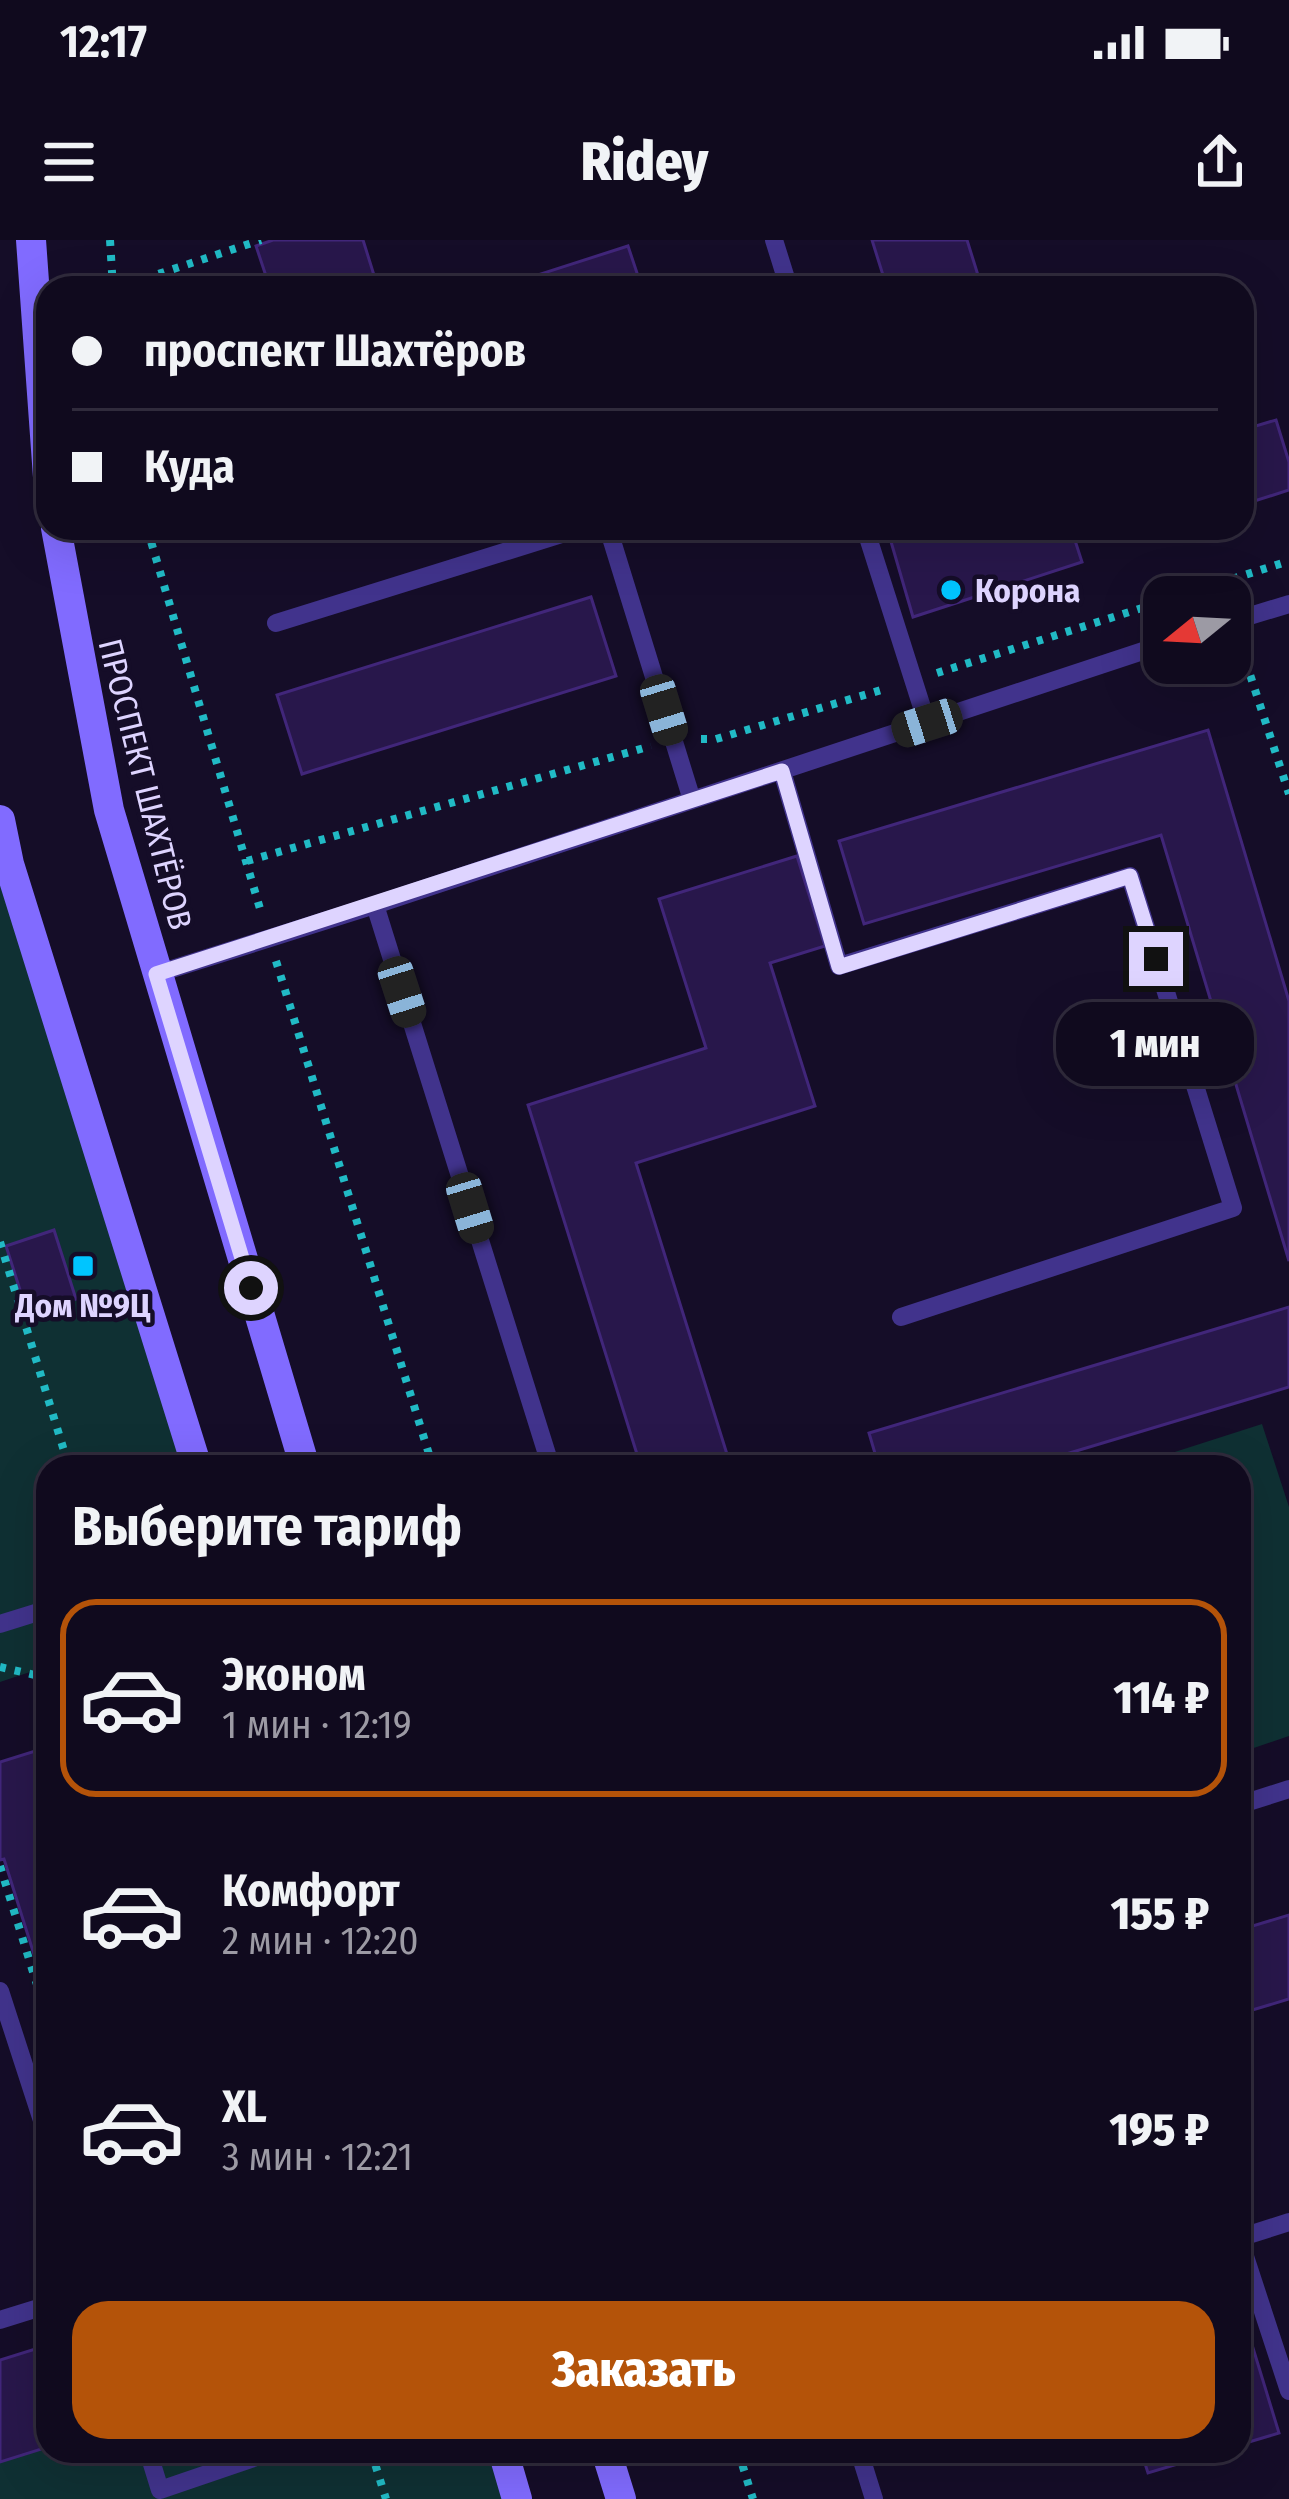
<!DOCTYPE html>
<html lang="ru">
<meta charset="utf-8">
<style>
:root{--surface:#100a1e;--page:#1e182b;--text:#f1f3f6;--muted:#9c9aa4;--line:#302b3c;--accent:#b45309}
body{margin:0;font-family:"Fira Sans Condensed",sans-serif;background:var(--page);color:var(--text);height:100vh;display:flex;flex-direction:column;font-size:45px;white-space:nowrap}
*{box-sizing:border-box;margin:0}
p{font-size:39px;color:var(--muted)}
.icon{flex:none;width:66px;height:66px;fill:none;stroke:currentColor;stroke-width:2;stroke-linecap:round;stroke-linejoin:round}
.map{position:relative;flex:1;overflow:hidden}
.details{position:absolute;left:36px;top:1215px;width:1215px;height:1008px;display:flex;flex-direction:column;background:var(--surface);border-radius:36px;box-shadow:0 12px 48px #0002,0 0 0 3px var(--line)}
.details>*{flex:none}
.banner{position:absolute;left:36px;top:36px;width:1218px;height:264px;border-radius:36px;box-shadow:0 12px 48px #0002,0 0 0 3px var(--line);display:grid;align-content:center;height:264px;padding:0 36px;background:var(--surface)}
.needle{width:78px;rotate:252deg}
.buttons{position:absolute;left:1143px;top:336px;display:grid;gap:24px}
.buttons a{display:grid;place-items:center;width:108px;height:108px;border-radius:24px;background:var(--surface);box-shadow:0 12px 48px #0002,0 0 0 3px var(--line);font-size:60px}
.end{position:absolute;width:54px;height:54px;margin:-27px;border:15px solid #ded4ff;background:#111;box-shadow:0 0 0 6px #111}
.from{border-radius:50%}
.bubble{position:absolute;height:84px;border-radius:36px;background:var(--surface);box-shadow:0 12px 48px #0002,0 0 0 3px var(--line);font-size:39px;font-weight:800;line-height:84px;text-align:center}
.car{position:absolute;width:36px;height:72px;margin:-36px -18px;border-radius:15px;box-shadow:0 0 9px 3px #0007;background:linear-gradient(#222 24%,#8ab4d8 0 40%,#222 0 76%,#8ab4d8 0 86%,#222 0)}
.banner b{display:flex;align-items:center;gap:42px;height:114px;font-size:45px}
.banner b+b{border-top:3px solid var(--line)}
.banner i{width:30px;height:30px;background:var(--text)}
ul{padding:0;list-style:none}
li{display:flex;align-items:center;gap:36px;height:198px;margin:0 24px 18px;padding:0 12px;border:6px solid transparent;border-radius:36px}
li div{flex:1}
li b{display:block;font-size:45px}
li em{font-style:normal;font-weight:800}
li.active{border-color:var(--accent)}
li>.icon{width:108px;height:108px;stroke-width:1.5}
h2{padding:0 36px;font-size:54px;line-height:144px}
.primary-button{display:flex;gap:24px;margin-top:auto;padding:24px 36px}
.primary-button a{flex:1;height:138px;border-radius:36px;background:var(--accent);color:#fff;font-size:48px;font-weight:800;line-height:138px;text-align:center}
.status{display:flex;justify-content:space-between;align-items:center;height:84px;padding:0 60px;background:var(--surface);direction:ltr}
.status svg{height:33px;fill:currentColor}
header{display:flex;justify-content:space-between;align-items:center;height:156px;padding:0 36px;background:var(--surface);font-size:54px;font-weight:800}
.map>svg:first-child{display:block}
</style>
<div class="status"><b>12:17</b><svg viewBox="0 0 49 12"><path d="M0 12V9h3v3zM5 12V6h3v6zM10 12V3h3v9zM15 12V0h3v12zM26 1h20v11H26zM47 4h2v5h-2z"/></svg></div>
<header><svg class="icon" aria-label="menu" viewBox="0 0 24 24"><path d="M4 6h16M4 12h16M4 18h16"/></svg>Ridey<svg class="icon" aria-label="share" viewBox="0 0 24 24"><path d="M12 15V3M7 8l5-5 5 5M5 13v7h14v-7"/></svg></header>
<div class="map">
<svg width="1289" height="2259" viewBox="0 0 1289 2259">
<rect width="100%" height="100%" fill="#150d28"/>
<path fill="#0f3033" d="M0 627 197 1227H48V1426L0 1442Z
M1262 1184 1289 1267V1496L1239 1513V1227H1128Z
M48 2207V2211H503L518 2259H0V2222Z"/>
<path fill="#28174b" stroke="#41267a" stroke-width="3" d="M273 0H363L378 48H270L256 6Z
M872 0H967L982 48H887Z
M628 6 642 48H497Z
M1276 180 1289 222V250L1242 265V190Z
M887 288H1071L1082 322 913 377Z
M591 357 616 436 302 534 277 455Z
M1208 490 1289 761V1021L1161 595 864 684 839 601Z
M797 616 825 706 770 723 815 866 636 923 731 1227H641L528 865 706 808 659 659Z
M54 990 76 1059 28 1075 6 1006Z
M1289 1067V1147L1023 1227H879L869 1193Z
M48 1507V1759L4 1619 0 1620V1522Z
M1289 1675V1759L1239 1774V1690Z
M48 2105V2207L0 2222V2120Z
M1253 2108 1279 2193 1239 2205V2112Z
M1141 2211H1221L1148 2233Z"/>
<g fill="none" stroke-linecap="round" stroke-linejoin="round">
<path stroke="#21bac5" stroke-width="8" stroke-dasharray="6 9" stroke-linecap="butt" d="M110 0 113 48
M116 48 261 0
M147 288 261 672
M1175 357 1289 321
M1241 407 1289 554
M937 433 1164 361
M701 499H716L888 448
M247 621 651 506
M276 721 433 1227
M0 1002 69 1227
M0 1427 48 1438
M0 1626 48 1780
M371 2211 386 2259
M738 2211 753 2259"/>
<path stroke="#41338c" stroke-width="18" d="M774 0 789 48
M608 288 692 560
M865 288 927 483
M1230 382 1289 364
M276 383 581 288
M782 531 839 726 1130 636 1233 968 901 1077
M375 665 1164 404
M156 734 375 665 551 1227
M0 1384 48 1369
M1239 1565 1289 1549
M0 1751 48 1899
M1289 1982 1239 1998 1289 2151
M0 2080 48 2065
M148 2211 160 2250 274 2211
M859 2211 874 2259"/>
<path stroke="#816bff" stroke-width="30" d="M31 0 48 237
M56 288 109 570 305 1227
M0 580 9 624 197 1227
M503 2211 517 2259
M606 2211 621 2259"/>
</g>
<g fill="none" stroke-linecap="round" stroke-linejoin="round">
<path stroke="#ded4ff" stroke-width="15" d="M251 1048 156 734 782 531 839 727 1130 636 1156 719"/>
</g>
<g fill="#00c5ff" stroke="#150d28" stroke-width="4.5">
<circle cx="951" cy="350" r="12"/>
<rect x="71" y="1014" width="24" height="24" rx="6"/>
</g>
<g text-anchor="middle" stroke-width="9" stroke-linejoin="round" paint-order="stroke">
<g font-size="33" font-weight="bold" fill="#ded4ff" stroke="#150d28" text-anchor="start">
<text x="975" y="362">Корона</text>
<text x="83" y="1077" text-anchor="middle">Дом №9Ц</text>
</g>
<g font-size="33" fill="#ded4ff" stroke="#150d28">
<text transform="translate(146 544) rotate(76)" y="12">ПРОСПЕКТ ШАХТЁРОВ</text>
</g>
</g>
</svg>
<div class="buttons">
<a><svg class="needle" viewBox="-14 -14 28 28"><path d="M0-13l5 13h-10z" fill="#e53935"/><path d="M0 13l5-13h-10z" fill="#9c9aa4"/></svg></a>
</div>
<i class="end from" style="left:251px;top:1048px"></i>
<i class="end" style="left:1156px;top:719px"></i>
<div class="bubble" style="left:1056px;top:762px;width:198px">1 мин</div>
<i class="car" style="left:664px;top:470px;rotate:163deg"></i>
<i class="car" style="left:927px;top:483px;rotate:252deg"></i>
<i class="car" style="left:402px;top:752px;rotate:162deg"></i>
<i class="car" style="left:470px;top:968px;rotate:163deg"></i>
<div class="banner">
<b><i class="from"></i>проспект Шахтёров</b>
<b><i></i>Куда</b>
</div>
<section class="details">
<h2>Выберите тариф</h2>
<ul>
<li class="active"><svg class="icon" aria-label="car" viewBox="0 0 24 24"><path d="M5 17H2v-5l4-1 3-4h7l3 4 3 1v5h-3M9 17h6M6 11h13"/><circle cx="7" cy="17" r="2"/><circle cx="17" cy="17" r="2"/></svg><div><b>Эконом</b><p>1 мин · 12:19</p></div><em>114 ₽</em></li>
<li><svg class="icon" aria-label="car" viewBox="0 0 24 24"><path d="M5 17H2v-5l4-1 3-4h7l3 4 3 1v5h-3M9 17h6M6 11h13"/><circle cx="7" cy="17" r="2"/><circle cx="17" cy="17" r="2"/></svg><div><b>Комфорт</b><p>2 мин · 12:20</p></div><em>155 ₽</em></li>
<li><svg class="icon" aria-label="car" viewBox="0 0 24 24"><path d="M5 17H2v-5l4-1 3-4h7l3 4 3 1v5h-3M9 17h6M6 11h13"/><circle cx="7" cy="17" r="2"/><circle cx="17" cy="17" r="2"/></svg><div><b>XL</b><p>3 мин · 12:21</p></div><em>195 ₽</em></li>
</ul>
<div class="primary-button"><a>Заказать</a></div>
</section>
</div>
